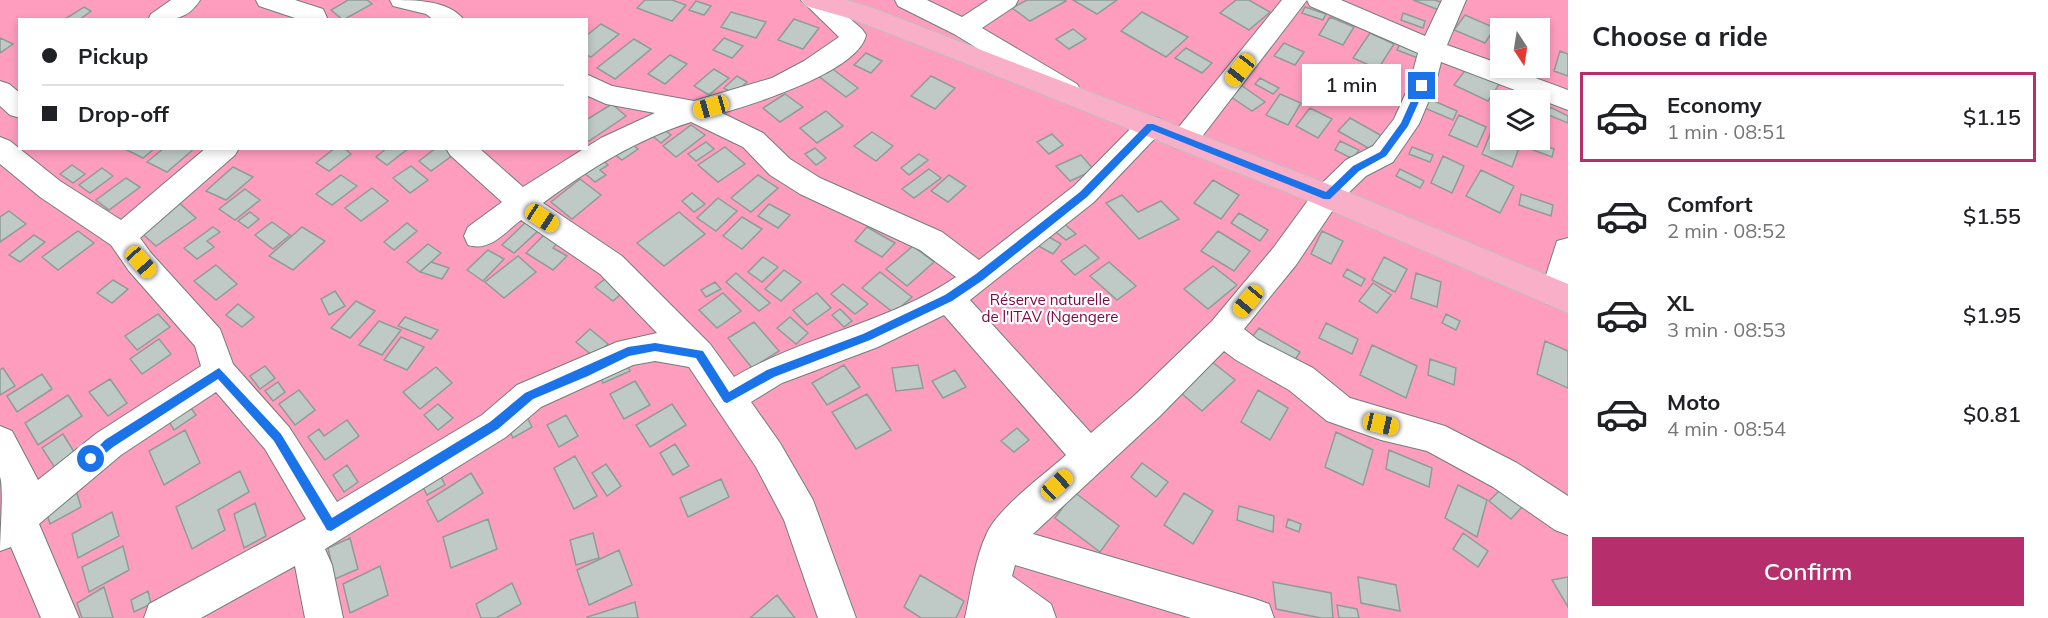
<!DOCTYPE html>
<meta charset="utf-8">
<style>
:root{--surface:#fff;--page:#f6f6f6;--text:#202124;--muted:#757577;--line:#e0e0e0;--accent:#b72e6c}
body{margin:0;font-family:Mulish,sans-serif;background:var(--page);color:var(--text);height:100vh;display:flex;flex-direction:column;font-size:22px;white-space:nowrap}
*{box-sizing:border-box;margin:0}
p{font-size:20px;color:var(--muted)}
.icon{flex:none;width:33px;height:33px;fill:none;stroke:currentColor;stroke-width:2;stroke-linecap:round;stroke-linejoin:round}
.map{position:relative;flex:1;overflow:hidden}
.sheet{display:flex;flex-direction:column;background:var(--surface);width:480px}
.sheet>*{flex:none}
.top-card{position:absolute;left:18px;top:18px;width:570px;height:132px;border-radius:0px;box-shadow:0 3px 9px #0003;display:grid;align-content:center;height:132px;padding:0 24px;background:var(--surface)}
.needle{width:39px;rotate:168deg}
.controls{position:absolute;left:1490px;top:18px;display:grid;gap:12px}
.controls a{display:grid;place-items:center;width:60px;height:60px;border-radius:0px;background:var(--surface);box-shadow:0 3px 9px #0003;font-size:30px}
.end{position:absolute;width:27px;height:27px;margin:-14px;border:8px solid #1a73e8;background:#fff;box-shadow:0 0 0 3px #fff}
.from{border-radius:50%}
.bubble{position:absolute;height:42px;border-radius:0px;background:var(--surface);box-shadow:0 3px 9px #0003;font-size:20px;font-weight:600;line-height:42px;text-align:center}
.car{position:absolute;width:18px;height:36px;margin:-18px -9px;border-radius:8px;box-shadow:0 0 4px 2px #0007;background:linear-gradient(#f5c518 24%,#345 0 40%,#f5c518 0 76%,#345 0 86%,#f5c518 0)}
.top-card b{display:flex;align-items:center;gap:21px;height:57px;font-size:22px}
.top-card b+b{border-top:2px solid var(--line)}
.top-card i{width:15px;height:15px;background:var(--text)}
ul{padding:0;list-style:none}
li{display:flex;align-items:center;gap:18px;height:90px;margin:0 12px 9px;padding:0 12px;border:3px solid transparent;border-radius:0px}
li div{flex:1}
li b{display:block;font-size:22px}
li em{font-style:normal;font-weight:600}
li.selected{border-color:var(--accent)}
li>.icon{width:54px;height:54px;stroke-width:1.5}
h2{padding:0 24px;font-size:27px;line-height:72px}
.button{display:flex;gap:12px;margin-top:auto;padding:12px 24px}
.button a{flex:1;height:69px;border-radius:0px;background:var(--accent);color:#fff;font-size:24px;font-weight:600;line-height:69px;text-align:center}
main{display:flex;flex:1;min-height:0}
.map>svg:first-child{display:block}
</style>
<main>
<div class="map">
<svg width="1568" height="618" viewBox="0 0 1568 618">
<rect width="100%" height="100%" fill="#d9e4e0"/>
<path fill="#ff9dbf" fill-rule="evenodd" d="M0 0H1568V618H0ZM20 20H586V148H20ZM1500 28H1539V68H1500ZM1500 100H1539V140H1500Z"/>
<path fill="#bfcac6" stroke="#909b97" stroke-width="1.5" d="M348 0H367L372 4 343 20 331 10Z
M645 0H672L686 5 672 21 637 8Z
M1027 0H1064L1066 1 1030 21 1012 8Z
M1073 0H1117L1097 14Z
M1236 0H1249L1270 12 1249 30 1220 13Z
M1413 0H1434L1441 2 1439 10Z
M696 1 711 6 704 15 689 10Z
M84 7 91 11 79 20 65 19Z
M1305 7 1326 14 1323 20 1302 13Z
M731 12 766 22 756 38 721 27Z
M1142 12 1188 37 1166 57 1121 31Z
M1403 13 1425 21 1423 28 1401 20Z
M1465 15 1495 28 1485 43 1454 30Z
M1330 17 1354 27 1343 45 1319 35Z
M794 19 819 28 803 49 778 40Z
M601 24 619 34 591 57 586 55V36Z
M1073 29 1086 39 1069 49 1056 39Z
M1370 33 1394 44 1378 69 1353 58Z
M0 38 13 44 0 53Z
M724 38 743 46 732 58 713 50Z
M634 39 651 49 615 79 597 68Z
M1284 43 1304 52 1295 65 1274 56Z
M1400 44 1421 52 1418 58 1397 50Z
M1186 48 1212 63 1202 73 1175 58Z
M1560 51 1568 54V76L1554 71Z
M866 53 882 61 871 73 854 65Z
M670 55 687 64 665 84 648 74Z
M830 67 858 88 846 97 817 75Z
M1467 68 1500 83 1488 101 1454 85Z
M714 69 729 78 709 95 694 86Z
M737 76 747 82 734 94 724 88Z
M931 76 955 88 935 109 911 96Z
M1260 78 1279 88 1273 94 1255 84Z
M1241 85 1265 102 1252 111 1228 95Z
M1518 90 1547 104 1539 115V100H1510Z
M785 94 803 107 780 122 763 108Z
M1280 94 1301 103 1288 125 1266 115Z
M1427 98 1457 111 1453 120 1422 107Z
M612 104 626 116 589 141 586 139V120Z
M1550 107 1568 116V123L1546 114Z
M1310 108 1332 119 1318 138 1296 126Z
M826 111 843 126 817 143 800 128Z
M1459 115 1486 127 1477 147 1449 135Z
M1350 118 1382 136 1370 149 1338 131Z
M691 125 705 135 676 157 663 146Z
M659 126 671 135 661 143 649 133Z
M1493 127 1500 130V140H1522L1512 167 1482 154Z
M872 132 893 146 876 161 854 146Z
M1052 134 1063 145 1049 154 1037 142Z
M1527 140 1554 149 1552 157 1525 147Z
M1340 141 1359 150 1353 159 1335 150Z
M629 142 638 149 622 160 613 153Z
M706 142 714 149 696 161 688 154Z
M725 147 745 164 718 182 698 165Z
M1412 147 1433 155 1430 162 1409 154Z
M123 148H155L143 158Z
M164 148H195L167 172 147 162Z
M335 148H344L351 154 329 171 316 163Z
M387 148H409L387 165 376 157Z
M436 148H444L453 155 431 171 419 161Z
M815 148 826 158 816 165 805 154Z
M919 154 928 160 909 175 901 168Z
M1081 155 1094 170 1070 181 1056 166Z
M1443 156 1464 166 1452 193 1431 183Z
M601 158 608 165 600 170 606 175 595 182 582 171Z
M72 165 85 174 73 183 60 174Z
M411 166 428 180 410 193 393 178Z
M233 167 253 177 226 200 206 191Z
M102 168 113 176 90 193 79 185Z
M929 169 941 178 914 198 902 189Z
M1400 169 1424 181 1420 188 1396 176Z
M1481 170 1514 186 1500 213 1466 196Z
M341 175 357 186 332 205 316 194Z
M758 175 778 188 751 212 731 198Z
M949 175 966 186 948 202 931 191Z
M126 178 140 187 109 210 96 200Z
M580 179 601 195 572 219 551 202Z
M1213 180 1239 195 1221 219 1194 203Z
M372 188 388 201 361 221 345 208Z
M245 189 260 200 235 220 219 209Z
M692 193 705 204 694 212 682 201Z
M1521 194 1553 205 1551 216 1519 205Z
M1122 195 1138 212 1161 201 1179 219 1139 239 1106 203Z
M718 198 737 211 716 231 697 218Z
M176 200 196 218 156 246 136 228Z
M769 204 790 215 778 228 758 216Z
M9 211 26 224 0 242V217Z
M250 212 259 219 248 228 238 221Z
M679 212 705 234 664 266 637 243Z
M1239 213 1268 230 1260 241 1231 223Z
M742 217 762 229 742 249 723 236Z
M272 222 290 235 273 249 255 235Z
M526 222 539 230 514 253 502 245Z
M1062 222 1076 234 1066 240 1052 229Z
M407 223 417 231 394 250 384 242Z
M213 227 220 232 207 241 214 247 197 259 184 248Z
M302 227 325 241 293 270 269 256Z
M867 227 895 243 882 257 855 241Z
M78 231 94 243 58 270 42 257Z
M1218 231 1250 251 1234 271 1201 251Z
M1322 231 1343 241 1331 264 1311 254Z
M546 233 559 241 553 248 567 256 553 270 526 253Z
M1044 234 1061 244 1053 254 1035 244Z
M34 235 45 242 20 262 9 255Z
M428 244 441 253 420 272 407 262Z
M1085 245 1099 258 1075 275 1061 261Z
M913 246 934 262 907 286 886 269Z
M488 250 504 259 483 281 467 270Z
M518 256 536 272 504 298 485 282Z
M763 257 778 267 762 282 748 272Z
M1384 257 1407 269 1395 292 1372 280Z
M431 262 449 268 442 279 420 272Z
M1109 262 1136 286 1117 300 1090 276Z
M216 265 237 284 216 300 194 281Z
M1213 266 1237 285 1208 309 1184 289Z
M1347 269 1365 279 1361 286 1343 276Z
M784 270 801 282 781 301 765 289Z
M880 272 912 297 894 313 862 288Z
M736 273 770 303 759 311 726 282Z
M1416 273 1441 282 1437 307 1411 298Z
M605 279 623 292 613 301 595 287Z
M113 280 128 289 112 303 97 293Z
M715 282 721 289 706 297 701 290Z
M1373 283 1391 295 1377 313 1359 301Z
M843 284 868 304 855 314 831 294Z
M335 291 345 306 329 315 321 299Z
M723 293 741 311 717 328 699 310Z
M817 293 831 308 807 325 793 310Z
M356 301 375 311 350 338 331 328Z
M238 304 254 317 242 327 226 315Z
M840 309 852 321 844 327 832 315Z
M158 314 170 327 137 350 125 336Z
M1446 314 1460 321 1456 330 1442 323Z
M405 317 438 330 431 339 398 326Z
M790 317 808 333 796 344 777 328Z
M379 321 401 330 382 355 359 345Z
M754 322 779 351 752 368 728 338Z
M1326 323 1358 339 1352 354 1319 338Z
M1259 328 1300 352 1291 366 1249 341Z
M590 329 608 344 594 357 576 342Z
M401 337 424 347 407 370 384 360Z
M159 339 171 354 142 374 130 359Z
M1545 341 1568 351V388L1537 374Z
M1372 345 1417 366 1406 398 1360 375Z
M1206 357 1235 380 1202 411 1174 387Z
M625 359 630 371 603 383 598 371Z
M1430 359 1456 368 1454 385 1428 375Z
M844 365 860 387 827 405 812 383Z
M918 365 923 388 896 391 892 368Z
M265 366 275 378 260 389 250 376Z
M436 367 452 383 420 409 403 392Z
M3 368 15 386 0 395V370Z
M955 370 966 387 943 398 932 381Z
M42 374 52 389 17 412 7 396Z
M110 379 127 403 108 416 89 392Z
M635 381 650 405 624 419 610 394Z
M278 382 285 392 273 401 265 391Z
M299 390 315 410 295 425 279 404Z
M1258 390 1288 408 1270 440 1241 422Z
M867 394 891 430 856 449 832 412Z
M68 395 82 416 38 445 25 423Z
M187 403 196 415 174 430 166 417Z
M438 404 453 418 438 430 424 415Z
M672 404 686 425 650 447 636 425Z
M524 411 532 427 513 438 505 421Z
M566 415 578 436 559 447 547 425Z
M347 420 359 436 325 460 308 437 319 429 324 436Z
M1017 428 1029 440 1014 452 1001 441Z
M185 430 200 463 164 485 149 451Z
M1336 432 1373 450 1363 485 1325 467Z
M63 434 79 460 59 474 42 448Z
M675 444 689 466 673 475 660 453Z
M1389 450 1432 468 1429 487 1386 469Z
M575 456 597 496 574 509 554 468Z
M1142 463 1168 482 1156 497 1131 477Z
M606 464 621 486 607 496 592 473Z
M347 465 358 482 344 492 333 475Z
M437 469 445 485 427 495 419 479Z
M240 471 249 492 218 510 225 530 192 549 176 507Z
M471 473 483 493 438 522 427 501Z
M721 479 729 497 688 517 680 498Z
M1458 485 1487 500 1477 537 1445 518Z
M1501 489 1522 507 1511 519 1489 501Z
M76 490 81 507 50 524 45 507Z
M1074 492 1119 526 1100 552 1055 518Z
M1184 493 1213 511 1193 544 1164 525Z
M255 503 266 536 244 548 234 514Z
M1239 506 1274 516 1273 532 1237 520Z
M112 512 119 536 78 558 72 534Z
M488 519 497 549 451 568 443 537Z
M1288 519 1301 524 1299 532 1286 527Z
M593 533 599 558 576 565 570 540Z
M1463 533 1488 551 1478 567 1453 549Z
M350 538 358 569 335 579 328 548Z
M123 546 129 570 89 592 82 567Z
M619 550 632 585 589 605 577 570Z
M380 566 388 595 350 613 343 584Z
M920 575 964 601 956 618H921L904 607Z
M1358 577 1396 585 1400 611 1361 603Z
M1568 577V607L1552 580Z
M1273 582 1331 593 1333 618H1321L1276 609Z
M512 583 521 604 496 618H481L476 604Z
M104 587 113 618H82L77 603Z
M148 591 151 604 134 612 131 600Z
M777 595 795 618H750Z
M635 602 638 618H587V617Z
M1337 605 1357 609 1359 618H1339Z"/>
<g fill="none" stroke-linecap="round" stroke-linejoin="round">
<g stroke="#737d79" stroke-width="2">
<path id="street" d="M171 0H200C187 21 170 20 148 20L151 14Z
M256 0H295L323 9 328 20H301L259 6Z
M390 0C415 0 449 0 464 20H434L426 14 393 6Z
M801 0H828L862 29 866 35C859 71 754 104 722 113L763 133 790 159 820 178 942 232 979 260 1074 186 1140 119 1150 116 1160 119 1164 126 1160 133 1094 202 970 300 1091 433 1136 394 1212 321 1274 247 1317 188 1346 160 1373 146 1394 119 1409 86 1418 53 1310 6 1307 0 1194 147 1184 150 1174 147 1170 140 1174 133 1282 0H1341L1425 36 1442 0H1466L1447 45 1500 64V68H1508L1568 90V110L1441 62 1435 86 1419 124 1393 162 1366 176 1337 204 1296 265 1244 329 1258 340 1313 368 1350 398 1445 426 1517 463 1568 496V535L1555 530 1493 487 1427 451 1381 440 1327 421 1289 390 1236 360 1224 351 1160 416 1033 534 1255 599 1269 604 1274 618H1191L1015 565 1012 576 1051 604 1056 618H965C971 591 975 558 987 533 999 507 1044 475 1066 455L944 315 878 347 782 383 751 402 780 443 813 500 856 618H818L784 520 756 467 689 367 655 361 633 365 541 407 506 437 325 549 332 565 343 618H305L295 566 201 618H144L149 604 306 519 265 449 216 392 121 455 39 524 79 618H41L11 547 0 551C0 536 4 486 0 477V426L12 431 38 480 97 433 201 366 195 346 129 271 111 245 40 197 0 164V137L10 141 60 181 121 220 206 148H239L235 155 140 238 151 253 220 329 233 364 289 427 337 502 482 415 517 385 617 342 657 333 600 274 521 220C505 232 490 252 468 245L464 236 468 227 502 202 450 155 446 148H479L523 187 601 138 655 113 606 104 586 95V74L612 86 694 101 772 78 804 61 839 37ZM691 122 743 147 770 175 800 194 920 250 956 277C888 323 804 336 734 377L710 344 622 256 543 203C588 170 637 139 691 122Z
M895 0H927L962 17 988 0H1018L1015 6 982 28 1077 84 1081 91 1077 98 1068 101 1059 98 954 34 898 6Z
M0 81 9 84 20 93V118L10 115 0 106Z
M1568 238V301L1556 307 1545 303 1540 294 1557 241Z"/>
</g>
<g stroke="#bebfbe" stroke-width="2">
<path id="highway" d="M802 0H846L870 7 1338 188 1568 284V313L1316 204 945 55 852 19 806 6Z"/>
</g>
<use href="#street" fill="#fff" fill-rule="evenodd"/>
<use href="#highway" fill="#faafc8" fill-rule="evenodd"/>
</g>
<path fill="#1a73e8" d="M1419 83 1426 86 1408 126 1386 156 1359 171 1330 199H1324L1152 130 1087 197 983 280 952 301 870 340 774 377 727 403 724 402 696 358 655 351 629 356 588 376 533 399 498 429 331 531 327 530 274 441 218 379 113 447 95 462H87L86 459 105 440 219 368 281 434 332 518 490 422 525 393 628 347 655 343 703 351 729 392 767 370 863 334 945 295 976 274 1080 192 1147 124H1153L1326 192 1353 166 1380 152 1401 123Z"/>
<g text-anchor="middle" stroke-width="4.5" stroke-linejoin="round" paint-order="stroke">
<g font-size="15" fill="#800645" stroke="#fff">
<text x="1050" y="305">Réserve naturelle<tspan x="1050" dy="17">de l'ITAV (Ngengere</tspan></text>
</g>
</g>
</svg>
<div class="controls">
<a><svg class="needle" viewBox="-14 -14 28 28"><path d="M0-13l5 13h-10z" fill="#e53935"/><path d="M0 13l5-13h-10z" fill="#757577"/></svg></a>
<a><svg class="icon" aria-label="layers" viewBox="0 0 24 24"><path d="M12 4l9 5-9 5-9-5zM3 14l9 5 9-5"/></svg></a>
</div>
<i class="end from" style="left:91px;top:459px"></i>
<i class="end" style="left:1422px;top:86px"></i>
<div class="bubble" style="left:1302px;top:64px;width:99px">1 min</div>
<i class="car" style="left:1240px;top:70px;rotate:218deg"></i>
<i class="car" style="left:711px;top:107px;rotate:254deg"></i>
<i class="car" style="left:542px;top:218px;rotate:123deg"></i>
<i class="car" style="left:141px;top:262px;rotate:138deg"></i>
<i class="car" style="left:1248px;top:301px;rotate:220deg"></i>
<i class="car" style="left:1381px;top:424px;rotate:103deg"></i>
<i class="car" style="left:1057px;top:485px;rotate:47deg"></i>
<div class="top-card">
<b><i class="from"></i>Pickup</b>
<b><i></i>Drop-off</b>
</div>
</div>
<section class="sheet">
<h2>Choose a ride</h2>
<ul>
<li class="selected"><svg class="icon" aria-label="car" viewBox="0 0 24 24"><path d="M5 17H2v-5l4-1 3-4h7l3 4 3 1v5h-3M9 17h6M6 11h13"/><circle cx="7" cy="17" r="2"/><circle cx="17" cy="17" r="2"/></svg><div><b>Economy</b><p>1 min · 08:51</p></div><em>$1.15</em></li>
<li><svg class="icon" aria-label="car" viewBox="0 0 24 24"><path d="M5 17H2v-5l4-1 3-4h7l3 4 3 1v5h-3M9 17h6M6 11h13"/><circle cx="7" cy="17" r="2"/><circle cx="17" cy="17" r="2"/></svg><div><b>Comfort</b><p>2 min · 08:52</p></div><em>$1.55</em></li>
<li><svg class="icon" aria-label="car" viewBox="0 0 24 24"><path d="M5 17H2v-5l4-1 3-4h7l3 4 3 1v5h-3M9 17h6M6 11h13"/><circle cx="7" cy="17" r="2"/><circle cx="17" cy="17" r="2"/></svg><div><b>XL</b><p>3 min · 08:53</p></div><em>$1.95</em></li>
<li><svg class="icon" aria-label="car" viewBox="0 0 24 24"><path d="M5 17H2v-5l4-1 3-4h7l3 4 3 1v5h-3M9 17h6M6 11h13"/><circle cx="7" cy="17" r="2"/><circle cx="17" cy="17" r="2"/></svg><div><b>Moto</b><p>4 min · 08:54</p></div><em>$0.81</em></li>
</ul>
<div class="button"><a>Confirm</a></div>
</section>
</main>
